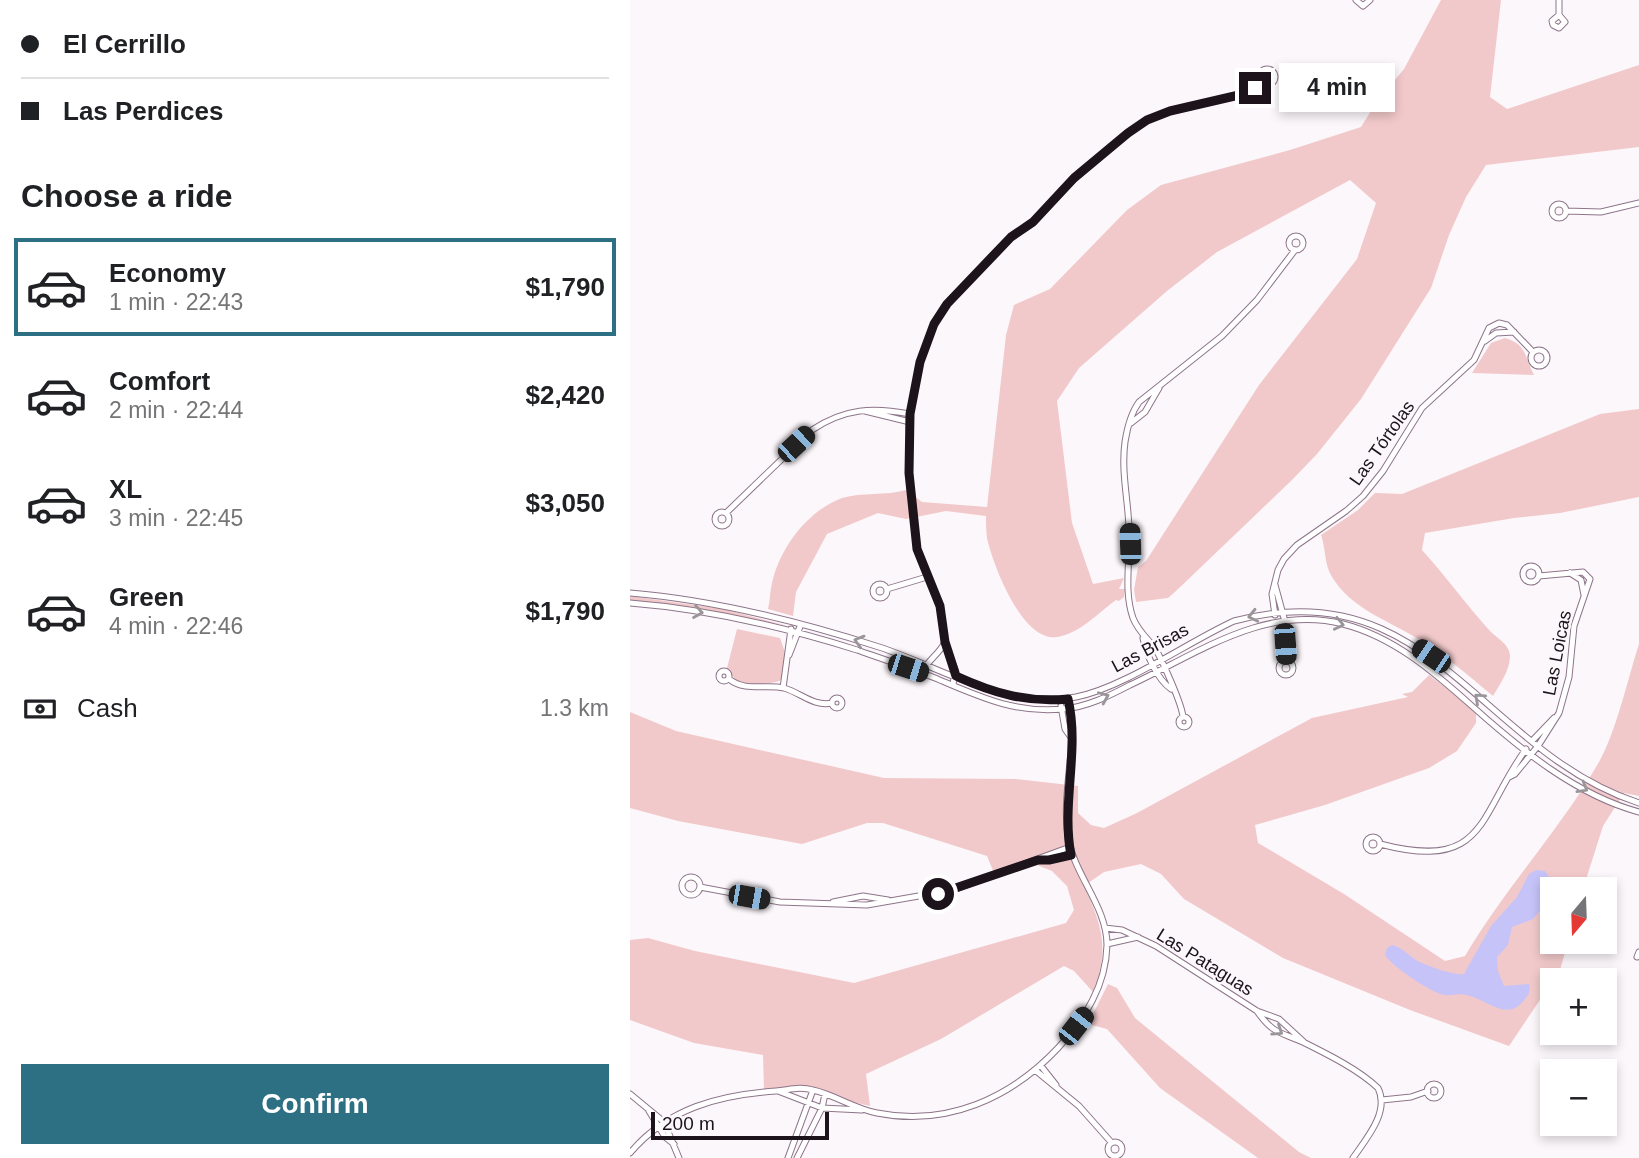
<!DOCTYPE html>
<meta charset="utf-8">
<style>
:root{--surface:#fff;--page:#f6f6f6;--text:#202124;--muted:#757577;--line:#e0e0e0;--accent:#2e7083}
body{margin:0;font-family:Helvetica,sans-serif;background:var(--page);color:var(--text);height:100vh;display:flex;flex-direction:column;font-size:26px;white-space:nowrap}
*{box-sizing:border-box;margin:0}
p{font-size:23px;color:var(--muted)}
.icon{flex:none;width:38px;height:38px;fill:none;stroke:currentColor;stroke-width:2;stroke-linecap:round;stroke-linejoin:round}
.map{position:relative;flex:1;overflow:hidden}
.drawer{display:flex;flex-direction:column;background:var(--surface);width:630px}
.drawer>*{flex:none}
.banner{display:grid;align-content:center;height:154px;padding:0 21px;background:var(--surface)}
.needle{width:46px;rotate:199deg}
.tools{position:absolute;left:910px;top:877px;display:grid;gap:14px}
.tools a{display:grid;place-items:center;width:77px;height:77px;border-radius:0px;background:var(--surface);box-shadow:0 4px 10px #0003;font-size:35px}
.scale{position:absolute;left:21px;bottom:18px;width:178px;box-sizing:border-box;padding-left:7px;border:4px solid #1c131b;border-top:0;font-size:19px;line-height:24px;white-space:nowrap;color:#1c131b;-webkit-text-stroke:5px #fcf7fb;paint-order:stroke}
.end{position:absolute;width:32px;height:32px;margin:-16px;border:9px solid #1c131b;background:#fff;box-shadow:0 0 0 4px #fff}
.from{border-radius:50%}
.bubble{position:absolute;height:49px;border-radius:0px;background:var(--surface);box-shadow:0 4px 10px #0003;font-size:23px;font-weight:800;line-height:49px;text-align:center}
.car{position:absolute;width:21px;height:42px;margin:-21px -10px;border-radius:9px;box-shadow:0 0 5px 2px #0007;background:linear-gradient(#222 24%,#8ab4d8 0 40%,#222 0 76%,#8ab4d8 0 86%,#222 0)}
.banner b{display:flex;align-items:center;gap:24px;height:66px;font-size:26px}
.banner b+b{border-top:2px solid var(--line)}
.banner i{width:18px;height:18px;background:var(--text)}
ul{padding:0;list-style:none}
li{display:flex;align-items:center;gap:21px;height:98px;margin:0 14px 10px;padding:0 7px;border:4px solid transparent;border-radius:0px}
li div{flex:1}
li b{display:block;font-size:26px}
li em{font-style:normal;font-weight:800}
li.active{border-color:var(--accent)}
li>.icon{width:63px;height:63px;stroke-width:1.5}
h2{padding:0 21px;font-size:32px;line-height:84px}
.pay{display:flex;align-items:center;gap:18px;height:77px;padding:0 21px;font-size:26px}
.pay p{margin-inline-start:auto}
.action{display:flex;gap:14px;margin-top:auto;padding:14px 21px}
.action a{flex:1;height:80px;border-radius:0px;background:var(--accent);color:#fff;font-size:28px;font-weight:800;line-height:80px;text-align:center}
main{display:flex;flex:1;min-height:0}
.map>svg:first-child{display:block}
</style>
<main>
<section class="drawer">
<div class="banner">
<b><i class="from"></i>El Cerrillo</b>
<b><i></i>Las Perdices</b>
</div>
<h2>Choose a ride</h2>
<ul>
<li class="active"><svg class="icon" aria-label="car" viewBox="0 0 24 24"><path d="M5 17H2v-5l4-1 3-4h7l3 4 3 1v5h-3M9 17h6M6 11h13"/><circle cx="7" cy="17" r="2"/><circle cx="17" cy="17" r="2"/></svg><div><b>Economy</b><p>1 min · 22:43</p></div><em>$1,790</em></li>
<li><svg class="icon" aria-label="car" viewBox="0 0 24 24"><path d="M5 17H2v-5l4-1 3-4h7l3 4 3 1v5h-3M9 17h6M6 11h13"/><circle cx="7" cy="17" r="2"/><circle cx="17" cy="17" r="2"/></svg><div><b>Comfort</b><p>2 min · 22:44</p></div><em>$2,420</em></li>
<li><svg class="icon" aria-label="car" viewBox="0 0 24 24"><path d="M5 17H2v-5l4-1 3-4h7l3 4 3 1v5h-3M9 17h6M6 11h13"/><circle cx="7" cy="17" r="2"/><circle cx="17" cy="17" r="2"/></svg><div><b>XL</b><p>3 min · 22:45</p></div><em>$3,050</em></li>
<li><svg class="icon" aria-label="car" viewBox="0 0 24 24"><path d="M5 17H2v-5l4-1 3-4h7l3 4 3 1v5h-3M9 17h6M6 11h13"/><circle cx="7" cy="17" r="2"/><circle cx="17" cy="17" r="2"/></svg><div><b>Green</b><p>4 min · 22:46</p></div><em>$1,790</em></li>
</ul>
<div class="pay"><svg class="icon" aria-label="cash" viewBox="0 0 24 24"><path d="M3 7h18v10H3z"/><circle cx="12" cy="12" r="2"/></svg>Cash<p>1.3 km</p></div>
<div class="action"><a>Confirm</a></div>
</section>
<div class="map">
<svg width="1009" height="1158" viewBox="0 0 1009 1158">
<rect width="100%" height="100%" fill="#fcf7fb"/>
<path fill="#f2c9ca" d="M811 0H871L860 97 877 109 1009 65V147L856 165 836 197 819 235 801 288 731 399 687 454 662 480 546 591 538 598 506 602 504 590 508 567 516 561 629 385 727 259 746 203 720 180 587 252 537 291 449 368 427 401 442 523 463 584 494 578 489 589H495L494 597 489 601 486 600C468 613 449 634 427 637 392 642 363 565 357 538 356 531 356 523 356 516L316 511 276 519 248 513 197 534 166 592 163 616 138 609C140 601 140 591 142 583 150 548 177 511 212 498 232 492 256 496 276 490L292 502 357 507 376 335 384 305 420 289 497 210 531 185 660 150 731 127 746 103 774 69Z
M875 338C897 344 895 358 904 375L842 373 861 343Z
M1009 409V497L930 513 884 518 795 533 792 550C816 576 836 605 860 631 867 638 880 645 880 656 880 670 870 684 863 696 838 675 813 654 785 637 755 619 721 608 702 577 694 564 696 549 691 535L728 510 745 493 772 494 970 414Z
M0 596 93 609 158 626 91 613 0 600Z
M107 629 150 638 156 655 151 680C142 685 112 686 104 678 101 675 100 671 97 668Z
M1009 644V796L994 793 973 826 953 889H922V942H938L930 970 879 1046 780 1010 653 958 554 899 531 874 511 864 474 872 454 886C472 925 480 949 463 992L444 971 434 966 311 1039 236 1074 240 1106 210 1099 177 1086 134 1090 133 1055 64 1043 0 1020V940L18 938 65 951 224 983 436 923 444 910 437 886 422 871 399 862 364 873 357 856 253 823H237L172 844 48 821 0 808V712L46 731 254 778 386 779 448 786V813L461 825 474 828 507 813 682 718 778 697 772 694 782 692 799 675 827 696 846 714V723L827 751 799 768 695 805 625 825 628 843 714 894 815 961 835 956C875 888 930 830 969 762 986 732 998 678 1009 644Z
M478 984 487 988 505 1018 669 1152 681 1158H628L530 1088 477 1029 458 1024Z"/>
<path fill="#c6c3f9" d="M906 870 915 871 924 885 921 898 903 919 882 927 878 945 867 957 868 971 874 986 899 984C901 991 899 994 895 999 877 1024 856 998 836 995 829 993 821 996 814 995 800 992 763 967 755 955L757 948 762 945C773 948 777 954 786 960 794 965 825 976 834 974L861 926 887 897 899 874Z"/>
<g fill="none" stroke-linecap="round" stroke-linejoin="round">
<g stroke="#8d7589" stroke-width="7">
<path id="street" d="M726 0 733 6 740 0
M929 15 922 21 923 25 929 28 935 22 929 15V0
M629 77a8 8 0 1 1 16 0a8 8 0 1 1-16 0Z
M922 211a7 7 0 1 1 14 0a7 7 0 1 1-14 0Z
M936 211 971 212 1009 203
M659 243a7 7 0 1 1 14 0a7 7 0 1 1-14 0Z
M855 341 866 333 884 332
M901 358a8 8 0 1 1 16 0a8 8 0 1 1-16 0Z
M235 411 280 422
M501 423 515 412 529 388
M85 519a7 7 0 1 1 14 0a7 7 0 1 1-14 0Z
M96 513 182 430C215 408 243 407 280 414
M893 574a8 8 0 1 1 16 0a8 8 0 1 1-16 0Z
M940 573 951 580 954 595
M243 591a7 7 0 1 1 14 0a7 7 0 1 1-14 0Z
M645 585 654 618 656 661
M257 589 297 577
M0 593C85 600 168 621 249 647 314 668 376 711 446 697 493 688 558 642 604 621 800 568 851 752 1009 803
M0 603C77 609 154 627 227 650 253 659 280 668 305 678 348 696 385 714 433 709 457 707 479 696 500 685 567 654 635 604 713 624 764 637 804 672 842 706 890 749 946 795 1009 812
M645 615 642 594 648 570 654 559 667 545 716 511 733 496 753 471 792 408 844 360 859 328 869 323 877 325 903 352
M513 638C516 654 527 679 541 689
M159 655 171 624
M649 668a7 7 0 1 1 14 0a7 7 0 1 1-14 0Z
M89 676a5 5 0 1 1 10 0a5 5 0 1 1-10 0Z
M292 673C297 660 309 655 315 642
M99 679C115 692 136 684 154 688 171 693 184 707 202 703
M323 685 325 670 315 642 310 605 287 549 279 473 280 414 290 362 304 324 317 304 381 237 403 222 444 179 498 133 517 120 540 111 609 95 632 82
M153 688 161 629
M202 703a5 5 0 1 1 10 0a5 5 0 1 1-10 0Z
M431 706 435 729 440 736
M549 722a5 5 0 1 1 10 0a5 5 0 1 1-10 0Z
M553 717C552 704 532 660 525 648 517 638 508 631 503 618 493 590 501 557 499 528 498 499 491 471 495 442 497 429 501 413 509 402L592 336 627 300 665 250
M902 741 924 718
M879 777 885 774 908 746 929 713 939 677 944 626 960 579 953 572 909 576
M736 844a7 7 0 1 1 14 0a7 7 0 1 1-14 0Z
M750 844C857 872 848 815 896 749
M408 860H419L441 855
M52 886a9 9 0 1 1 18 0a9 9 0 1 1-18 0Z
M70 887 150 902 237 905 323 890 440 847
M203 902 233 896 258 900
M475 928 492 930 526 946 627 1011 649 1019 674 1042
M477 944 508 937
M1007 957 1009 952
M627 1011C644 1036 653 1032 677 1044 699 1055 729 1070 748 1088 760 1112 736 1139 723 1158
M411 1066 426 1085
M405 1070 449 1106 481 1142
M797 1091a7 7 0 1 1 14 0a7 7 0 1 1-14 0Z
M148 1091 192 1108 232 1110
M0 1094 34 1122 49 1158
M752 1100 781 1097 798 1091
M19 1111 35 1137 44 1144
M478 1149a7 7 0 1 1 14 0a7 7 0 1 1-14 0Z
M0 1153C38 1108 89 1095 146 1091 159 1090 169 1086 183 1090 205 1095 225 1109 247 1113 317 1127 381 1098 428 1048 455 1018 476 986 477 945 477 906 443 874 438 836 431 791 449 744 438 699
M158 1158 183 1090
M167 1158 192 1108 195 1094"/>
</g>
<use href="#street" stroke="#fff" stroke-width="5"/>
</g>
<defs><path id="oneway-chevron" d="M-2-3.5L2.5 0L-2 3.5" fill="none" stroke-width="1.6" stroke-linecap="round" stroke-linejoin="round" transform="scale(1.75)"/></defs>
<g stroke="#999598">
<use href="#oneway-chevron" transform="translate(68 612) rotate(9)"/>
<use href="#oneway-chevron" transform="translate(623 616) rotate(167)"/>
<use href="#oneway-chevron" transform="translate(709 624) rotate(12)"/>
<use href="#oneway-chevron" transform="translate(229 641) rotate(-164)"/>
<use href="#oneway-chevron" transform="translate(474 697) rotate(-23)"/>
<use href="#oneway-chevron" transform="translate(849 698) rotate(-138)"/>
<use href="#oneway-chevron" transform="translate(953 788) rotate(30)"/>
<use href="#oneway-chevron" transform="translate(648 1031) rotate(34)"/>
</g>
<g fill="none" stroke-linecap="round" stroke-linejoin="round">
<path stroke="#1c131b" stroke-width="9" d="M308 894 408 860H419L441 855C431 803 450 750 438 699 397 703 363 693 326 676L315 642 310 606 287 549 279 473 280 414 290 362 304 324 317 304 381 237 403 222 444 178 498 133 517 120 540 111 609 95 625 88"/>
</g>
<g text-anchor="middle" stroke-width="5" stroke-linejoin="round" paint-order="stroke">
<g font-size="18" fill="#1c131b" stroke="#fcf7fb">
<text transform="translate(752 443) rotate(-55)" y="6">Las Tórtolas</text>
<text transform="translate(520 648) rotate(-28)" y="6">Las Brisas</text>
<text transform="translate(927 653) rotate(-79)" y="6">Las Loicas</text>
<text transform="translate(575 962) rotate(32)" y="6">Las Pataguas</text>
</g>
</g>
</svg>
<div class="tools">
<a><svg class="needle" viewBox="-14 -14 28 28"><path d="M0-13l5 13h-10z" fill="#e53935"/><path d="M0 13l5-13h-10z" fill="#757577"/></svg></a>
<a>+</a>
<a>−</a>
</div>
<div class="scale">200 m</div>
<i class="end from" style="left:308px;top:894px"></i>
<i class="end" style="left:625px;top:88px"></i>
<div class="bubble" style="left:649px;top:63px;width:116px">4 min</div>
<i class="car" style="left:166px;top:444px;rotate:47deg"></i>
<i class="car" style="left:500px;top:544px;rotate:358deg"></i>
<i class="car" style="left:655px;top:644px;rotate:176deg"></i>
<i class="car" style="left:801px;top:656px;rotate:304deg"></i>
<i class="car" style="left:278px;top:668px;rotate:108deg"></i>
<i class="car" style="left:119px;top:897px;rotate:100deg"></i>
<i class="car" style="left:446px;top:1026px;rotate:38deg"></i>
</div>
</main>
